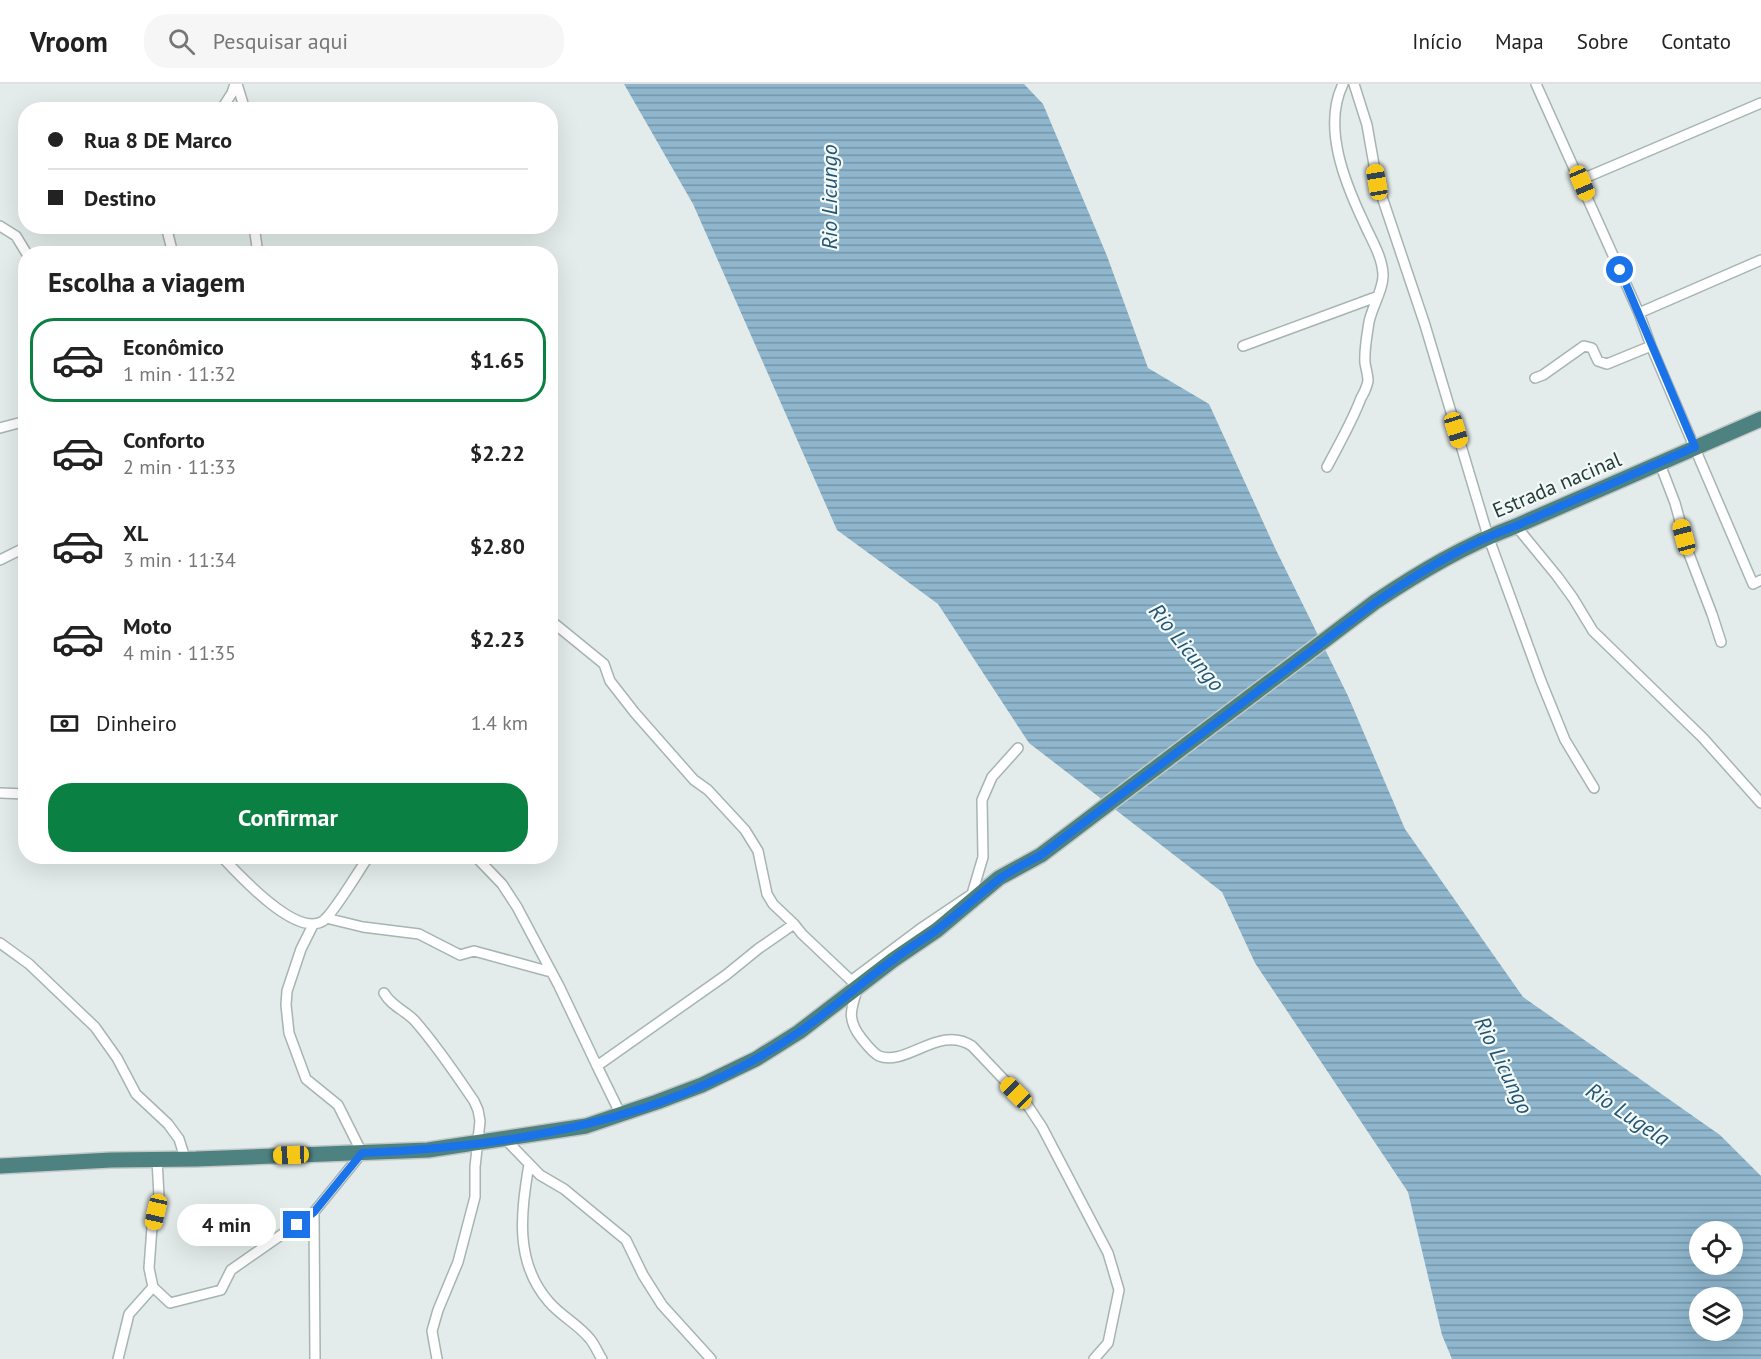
<!DOCTYPE html>
<html lang="pt">
<meta charset="utf-8">
<style>
:root{--surface:#fff;--page:#f6f6f6;--text:#222;--muted:#767676;--line:#e0e0e0;--accent:#0b8043}
body{margin:0;font-family:"PT Sans",sans-serif;background:var(--page);color:var(--text);height:100vh;display:flex;flex-direction:column;font-size:22px;white-space:nowrap}
*{box-sizing:border-box;margin:0}
p{font-size:20px;color:var(--muted)}
.icon{flex:none;width:33px;height:33px;fill:none;stroke:currentColor;stroke-width:2;stroke-linecap:round;stroke-linejoin:round}
.map{position:relative;flex:1;overflow:hidden}
.side{position:absolute;left:18px;top:162px;width:540px;height:618px;display:flex;flex-direction:column;background:var(--surface);border-radius:24px;box-shadow:0 6px 24px #0002}
.side>*{flex:none}
.banner{position:absolute;left:18px;top:18px;width:540px;height:132px;border-radius:24px;box-shadow:0 6px 24px #0002;display:grid;align-content:center;height:132px;padding:0 30px;background:var(--surface)}
.fabs{position:absolute;left:1689px;top:1137px;display:grid;gap:12px}
.fabs a{display:grid;place-items:center;width:54px;height:54px;border-radius:50%;background:var(--surface);box-shadow:0 6px 24px #0002;font-size:30px}
.end{position:absolute;width:27px;height:27px;margin:-14px;border:8px solid #1a73e8;background:#fff;box-shadow:0 0 0 3px #fff}
.from{border-radius:50%}
.bubble{position:absolute;height:42px;border-radius:21px;background:var(--surface);box-shadow:0 6px 24px #0002;font-size:20px;font-weight:600;line-height:42px;text-align:center}
.car{position:absolute;width:18px;height:36px;margin:-18px -9px;border-radius:8px;box-shadow:0 0 4px 2px #0007;background:linear-gradient(#f5c518 24%,#345 0 40%,#f5c518 0 76%,#345 0 86%,#f5c518 0)}
.banner b{display:flex;align-items:center;gap:21px;height:57px;font-size:22px}
.banner b+b{border-top:2px solid var(--line)}
.banner i{width:15px;height:15px;background:var(--text)}
ul{padding:0;list-style:none}
li{display:flex;align-items:center;gap:18px;height:84px;margin:0 12px 9px;padding:0 18px;border:3px solid transparent;border-radius:24px}
li div{flex:1}
li b{display:block;font-size:22px}
li em{font-style:normal;font-weight:600}
li.active{border-color:var(--accent)}
li>.icon{width:54px;height:54px;stroke-width:1.5}
h2{padding:0 30px;font-size:27px;line-height:72px}
.pay{display:flex;align-items:center;gap:15px;height:66px;padding:0 30px;font-size:22px}
.pay p{margin-inline-start:auto}
.button{display:flex;gap:12px;margin-top:auto;padding:12px 30px}
.button a{flex:1;height:69px;border-radius:24px;background:var(--accent);color:#fff;font-size:24px;font-weight:600;line-height:69px;text-align:center}
header{display:flex;align-items:center;gap:36px;box-sizing:border-box;height:84px;padding:0 30px;background:var(--surface);border-bottom:2px solid var(--line)}
header strong{font-size:28px}
nav{display:flex;gap:33px;margin-inline-start:auto;font-size:21px}
.search{width:420px;height:54px;background:var(--page);display:flex;align-items:center;gap:15px;box-sizing:border-box;padding:0 21px;border-radius:24px;color:var(--muted);font-size:22px}
.map>svg:first-child{display:block}
</style>
<header>
<strong>Vroom</strong>
<div class="search"><svg class="icon" aria-label="search" viewBox="0 0 24 24"><circle cx="10" cy="10" r="6"/><path d="M15 15l6 6"/></svg>Pesquisar aqui</div>
<nav><a>Início</a><a>Mapa</a><a>Sobre</a><a>Contato</a></nav>
</header>
<div class="map">
<svg width="1761" height="1275" viewBox="0 0 1761 1275">
<defs>
<pattern id="water-rules" width="6" height="5" patternUnits="userSpaceOnUse" patternTransform="scale(1.5)"><rect width="6" height="5" fill="#8fb6cd"/><path d="M0 2.5h6" fill="none" stroke="#7595a8"/></pattern>
</defs>
<rect width="100%" height="100%" fill="#e3ecea"/>
<path fill="url(#water-rules)" fill-rule="evenodd" d="M624 0H1024L1043 20 1107 172 1148 284 1209 320 1275 464 1348 612 1405 745 1523 913 1720 1051 1761 1092V1275H1452L1442 1251 1408 1108 1255 879 1222 808 1029 659 938 520 837 446 693 120ZM1700 1148H1732V1180H1700ZM1700 1214H1732V1246H1700Z"/>
<g fill="none" stroke-linecap="round" stroke-linejoin="round">
<g stroke="#a6b4b2" stroke-width="12">
<path id="minor" d="M237 0 245 26
M1354 0 1367 41 1377 98 1425 241 1488 452 1541 597 1565 656 1594 704
M1536 0 1639 229 1651 262 1753 500 1761 496
M221 26 232 9 235 0
M1580 96 1761 19
M0 142 16 152 27 170
M166 142 173 170
M254 142 258 170
M1639 229 1761 176
M1243 262 1376 213
M1535 294 1543 291 1584 262 1592 264 1598 277 1607 280 1651 262
M0 344 26 337
M1660 380 1675 419 1689 470 1712 530 1721 558
M1327 383C1339 360 1352 338 1361 314 1364 309 1367 302 1368 297 1368 291 1366 285 1365 279 1364 266 1367 251 1369 238 1372 223 1384 204 1383 190 1382 172 1371 155 1364 139 1345 99 1322 43 1343 0
M1516 442 1557 492 1573 514 1593 547 1703 654 1761 719
M0 476 26 463
M550 536 604 580 610 597 635 629 694 696 708 706 745 746 758 767 767 810 773 820 794 840 802 850 858 903C851 925 846 935 862 955 866 960 873 969 879 972 906 983 940 940 972 962L1026 1019 1042 1043 1108 1169 1119 1206 1108 1259 1094 1275
M0 709 26 710
M221 772C239 791 296 854 323 837 334 829 359 786 369 772
M475 772 502 800 517 823 559 902 597 982 726 891 758 865 794 840
M326 834 363 843 419 850 460 871 474 867 551 888
M313 841 301 865 287 907 286 921 289 949 306 995 338 1021 362 1069 314 1128 315 1275
M0 859 29 880 95 943 117 974 136 1010 168 1040 179 1055 185 1074
M852 896 920 845 972 810 983 773 982 716 992 693 1018 664
M384 909C392 923 405 926 415 937 437 962 455 989 474 1017L478 1026 480 1037 475 1083V1113L458 1178 438 1226 432 1247 437 1275
M597 982 621 1031
M505 1055 540 1091 564 1105 626 1156 643 1191 662 1221 711 1275
M157 1075 159 1113 152 1143 149 1184 153 1203 170 1219 221 1206 231 1186 314 1128
M529 1080C521 1129 514 1178 549 1218 561 1232 579 1241 590 1255 595 1261 598 1269 602 1275
M118 1275 129 1230 153 1203"/>
</g>
<g stroke="#c2c8c8" stroke-width="18">
<path id="trunk" d="M0 1082 111 1076 196 1075 428 1066 586 1042 657 1018 702 1001 756 975 799 948 893 876 937 846 999 794 1041 771 1375 518C1420 488 1465 461 1516 442L1761 335"/>
</g>
<use href="#minor" stroke="#fff" stroke-width="9"/>
<use href="#trunk" stroke="#4e8281" stroke-width="15"/>
</g>
<g fill="none" stroke-linecap="round" stroke-linejoin="round">
<path stroke="#1a73e8" stroke-width="8" d="M297 1141 314 1128 362 1069C513 1063 672 1036 799 948 831 926 861 899 893 876 907 865 923 856 938 845 958 830 977 812 998 796 1011 786 1027 779 1041 771L1376 518C1420 488 1465 460 1516 442L1695 363 1620 186"/>
</g>
<g text-anchor="middle" stroke-width="4.5" stroke-linejoin="round" paint-order="stroke">
<g font-size="21" fill="#243c3b" stroke="#f3f9f7">
<text transform="translate(1557 401) rotate(-23)" y="7">Estrada nacinal</text>
</g>
<g font-size="22" font-style="italic" fill="#225574" stroke="#f3f9f7">
<text transform="translate(829 113) rotate(-90)" y="8">Rio Licungo</text>
<text transform="translate(1187 563) rotate(51)" y="8">Rio Licungo</text>
<text transform="translate(1504 981) rotate(64)" y="8">Rio Licungo</text>
<text transform="translate(1628 1030) rotate(34)" y="8">Rio Lugela</text>
</g>
</g>
</svg>
<div class="fabs">
<a><svg class="icon" aria-label="locate" viewBox="0 0 24 24"><circle cx="12" cy="12" r="6"/><path d="M12 2v4M12 18v4M2 12h4M18 12h4"/></svg></a>
<a><svg class="icon" aria-label="layers" viewBox="0 0 24 24"><path d="M12 4l9 5-9 5-9-5zM3 14l9 5 9-5"/></svg></a>
</div>
<i class="end from" style="left:1620px;top:186px"></i>
<i class="end" style="left:297px;top:1141px"></i>
<div class="bubble" style="left:177px;top:1120px;width:99px">4 min</div>
<i class="car" style="left:1377px;top:98px;rotate:350deg"></i>
<i class="car" style="left:1582px;top:99px;rotate:157deg"></i>
<i class="car" style="left:1456px;top:346px;rotate:163deg"></i>
<i class="car" style="left:1684px;top:453px;rotate:345deg"></i>
<i class="car" style="left:1016px;top:1009px;rotate:315deg"></i>
<i class="car" style="left:291px;top:1071px;rotate:268deg"></i>
<i class="car" style="left:156px;top:1128px;rotate:193deg"></i>
<div class="banner">
<b><i class="from"></i>Rua 8 DE Marco</b>
<b><i></i>Destino</b>
</div>
<section class="side">
<h2>Escolha a viagem</h2>
<ul>
<li class="active"><svg class="icon" aria-label="car" viewBox="0 0 24 24"><path d="M5 17H2v-5l4-1 3-4h7l3 4 3 1v5h-3M9 17h6M6 11h13"/><circle cx="7" cy="17" r="2"/><circle cx="17" cy="17" r="2"/></svg><div><b>Econômico</b><p>1 min · 11:32</p></div><em>$1.65</em></li>
<li><svg class="icon" aria-label="car" viewBox="0 0 24 24"><path d="M5 17H2v-5l4-1 3-4h7l3 4 3 1v5h-3M9 17h6M6 11h13"/><circle cx="7" cy="17" r="2"/><circle cx="17" cy="17" r="2"/></svg><div><b>Conforto</b><p>2 min · 11:33</p></div><em>$2.22</em></li>
<li><svg class="icon" aria-label="car" viewBox="0 0 24 24"><path d="M5 17H2v-5l4-1 3-4h7l3 4 3 1v5h-3M9 17h6M6 11h13"/><circle cx="7" cy="17" r="2"/><circle cx="17" cy="17" r="2"/></svg><div><b>XL</b><p>3 min · 11:34</p></div><em>$2.80</em></li>
<li><svg class="icon" aria-label="car" viewBox="0 0 24 24"><path d="M5 17H2v-5l4-1 3-4h7l3 4 3 1v5h-3M9 17h6M6 11h13"/><circle cx="7" cy="17" r="2"/><circle cx="17" cy="17" r="2"/></svg><div><b>Moto</b><p>4 min · 11:35</p></div><em>$2.23</em></li>
</ul>
<div class="pay"><svg class="icon" aria-label="cash" viewBox="0 0 24 24"><path d="M3 7h18v10H3z"/><circle cx="12" cy="12" r="2"/></svg>Dinheiro<p>1.4 km</p></div>
<div class="button"><a>Confirmar</a></div>
</section>
</div>
